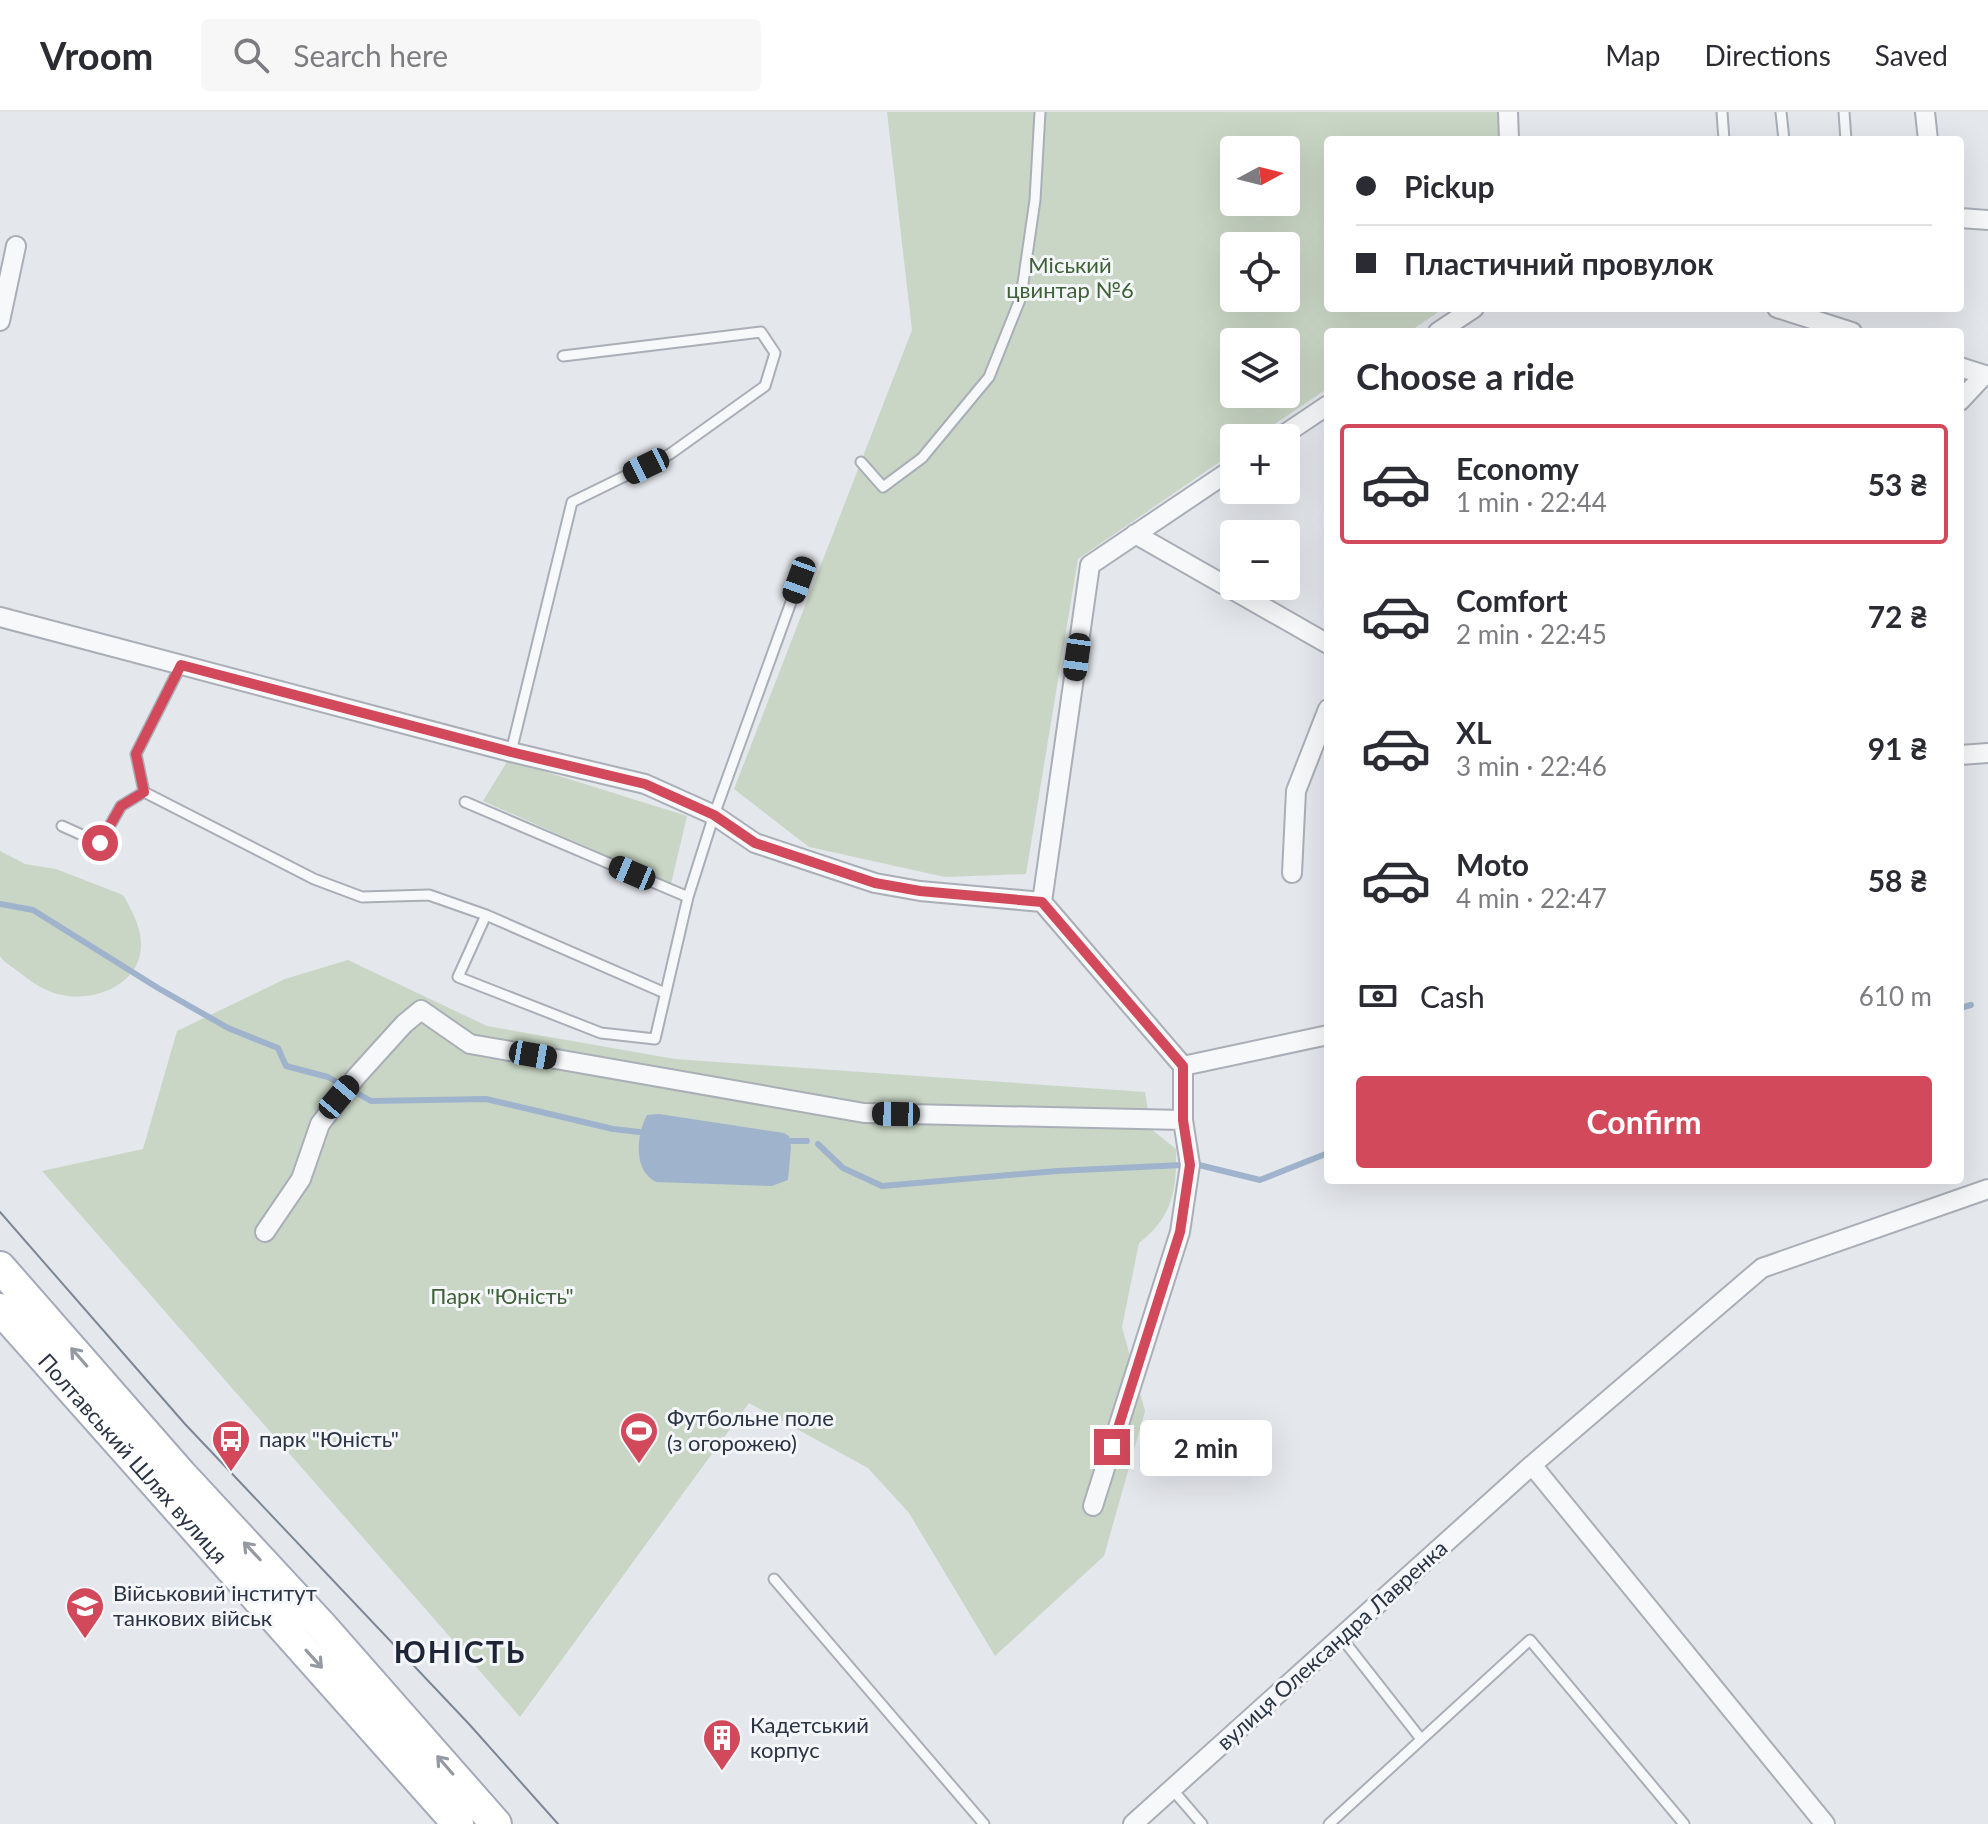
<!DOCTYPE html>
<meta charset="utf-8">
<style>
:root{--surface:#fff;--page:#f7f7f7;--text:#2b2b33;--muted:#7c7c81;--line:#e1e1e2;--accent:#d1495b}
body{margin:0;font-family:Lato,sans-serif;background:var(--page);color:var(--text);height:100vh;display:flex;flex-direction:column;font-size:30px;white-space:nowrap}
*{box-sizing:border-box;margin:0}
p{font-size:26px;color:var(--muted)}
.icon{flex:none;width:44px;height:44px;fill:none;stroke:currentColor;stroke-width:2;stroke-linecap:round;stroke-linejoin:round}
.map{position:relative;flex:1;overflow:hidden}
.drawer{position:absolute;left:1324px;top:216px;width:640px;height:856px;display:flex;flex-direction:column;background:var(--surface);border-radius:8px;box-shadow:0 8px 32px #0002}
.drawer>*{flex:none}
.hud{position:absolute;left:1324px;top:24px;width:640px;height:176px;border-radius:8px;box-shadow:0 8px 32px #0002;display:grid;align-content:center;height:176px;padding:0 32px;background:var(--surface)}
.needle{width:52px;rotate:83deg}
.fabs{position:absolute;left:1220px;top:24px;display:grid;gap:16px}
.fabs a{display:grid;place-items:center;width:80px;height:80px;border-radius:8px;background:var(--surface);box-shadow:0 8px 32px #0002;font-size:40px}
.end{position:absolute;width:36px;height:36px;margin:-18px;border:10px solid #d1495b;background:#fff;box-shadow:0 0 0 4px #fff}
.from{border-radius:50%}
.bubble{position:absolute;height:56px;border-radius:8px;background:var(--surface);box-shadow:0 8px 32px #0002;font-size:26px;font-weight:700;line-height:56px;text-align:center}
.car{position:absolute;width:24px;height:48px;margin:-24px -12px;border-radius:10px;box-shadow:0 0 6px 2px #0007;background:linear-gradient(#222 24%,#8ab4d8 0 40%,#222 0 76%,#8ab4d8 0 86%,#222 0)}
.hud b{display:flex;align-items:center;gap:28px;height:76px;font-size:30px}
.hud b+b{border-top:2px solid var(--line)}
.hud i{width:20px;height:20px;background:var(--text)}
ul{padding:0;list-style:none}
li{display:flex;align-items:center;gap:24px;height:120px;margin:0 16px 12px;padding:0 16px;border:4px solid transparent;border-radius:8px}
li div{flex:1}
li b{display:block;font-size:30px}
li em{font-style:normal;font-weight:700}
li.selected{border-color:var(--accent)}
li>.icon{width:72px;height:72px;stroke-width:1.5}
h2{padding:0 32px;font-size:36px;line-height:96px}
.pay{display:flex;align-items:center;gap:20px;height:88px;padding:0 32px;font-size:30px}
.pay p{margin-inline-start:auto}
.button{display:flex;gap:16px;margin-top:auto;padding:16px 32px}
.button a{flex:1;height:92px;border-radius:8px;background:var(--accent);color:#fff;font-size:32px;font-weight:700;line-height:92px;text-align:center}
header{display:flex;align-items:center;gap:48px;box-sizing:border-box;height:112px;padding:0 40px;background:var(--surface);border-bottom:2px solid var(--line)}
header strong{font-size:38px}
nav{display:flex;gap:44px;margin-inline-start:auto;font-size:28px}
.search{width:560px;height:72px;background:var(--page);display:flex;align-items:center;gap:20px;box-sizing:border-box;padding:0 28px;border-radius:8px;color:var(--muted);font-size:30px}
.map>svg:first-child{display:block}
</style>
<header>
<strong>Vroom</strong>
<div class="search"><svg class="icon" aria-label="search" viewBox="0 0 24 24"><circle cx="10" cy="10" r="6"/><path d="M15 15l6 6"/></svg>Search here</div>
<nav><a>Map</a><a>Directions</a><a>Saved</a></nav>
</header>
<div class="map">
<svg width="1988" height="1712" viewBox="0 0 1988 1712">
<rect width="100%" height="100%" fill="#e4e7ec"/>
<path fill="#c9d6c5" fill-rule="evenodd" d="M887 0H1498L1499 28H1328V196H1444L1409 220H1328V276L1254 326H1234V340L1078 447 1026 762 945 765 809 735 734 677 912 218ZM1234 38H1286V90H1234ZM1234 134H1286V186H1234ZM1234 230H1286V282H1234Z
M508 648 687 704 671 772 483 689Z
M0 739 25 752 56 757 123 783C132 798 142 817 141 835 139 873 95 890 62 883 45 880 32 870 19 860 12 854 5 852 0 844Z
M348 848 487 914 675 947 1145 980 1151 1017 1176 1037C1177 1077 1173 1105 1139 1131L1122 1215 1145 1299 1104 1444 995 1544 909 1401 868 1356 749 1291 520 1605 42 1059 143 1037 177 919 285 867Z"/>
<path fill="#9fb4cc" d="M659 1002 784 1021 789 1024 791 1035 788 1068 772 1074 656 1070C633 1059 636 1023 647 1003Z"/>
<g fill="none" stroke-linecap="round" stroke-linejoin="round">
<path stroke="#9fb4cc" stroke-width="6" d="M0 792 33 798 158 876 228 916 278 936 286 954 328 965 371 989 486 987 613 1017 648 1021
M1960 896 1971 893
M782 1029H807
M818 1032 843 1056 882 1074 1057 1059 1182 1053
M1199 1053 1260 1068 1328 1041"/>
<g stroke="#a9aeb7" stroke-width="13">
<path id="service" d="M1722 0 1724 28
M1781 0 1784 28
M1844 0 1846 28
M861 350 883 375 922 346 989 265 1021 185 1035 88 1040 0
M181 553 136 642 144 680 314 767 362 785 429 783 486 803 665 881
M511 640 572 390 670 342 765 274 775 241 761 220 563 244
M465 690 688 785
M62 714 100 731 121 694 144 680
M486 803 458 865 601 921 655 927 688 785 714 703 799 468
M774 1467 984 1712
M1341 1525 1421 1627
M1172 1677 1202 1712
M1329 1712 1530 1528 1684 1712"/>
</g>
<g stroke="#a9aeb7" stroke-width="22">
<path id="minor" d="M1508 0 1509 28
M1925 0 1928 28
M1960 106 1988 108
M1777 196 1852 220
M0 209 16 134
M1438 220 1474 196
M1960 255 1988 264
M1960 289 1984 263
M1279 326 1328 293
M1135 422 1328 532
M0 505 511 640 645 672 714 703 755 731 875 771 920 779 1042 790 1183 954V1008L1190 1053 1180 1120 1093 1394
M1960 643 1988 641
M1292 761 1296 679 1328 597
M1042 790 1090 453 1234 356
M1183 954 1328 923
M265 1120 301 1067 320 1012 356 965 404 912 421 898 470 932 864 1001 1183 1008
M1532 1353 1825 1712
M1133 1712 1532 1353 1762 1156 1988 1077"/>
</g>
<g stroke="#a3abb8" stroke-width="34">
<g id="primary">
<path d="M0 1155 181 1362 321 1513 496 1712"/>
<path id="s1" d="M0 1197 458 1712"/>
</g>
</g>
<use href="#service" stroke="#f7f8fa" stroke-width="9"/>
<use href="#minor" stroke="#f7f8fa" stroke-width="18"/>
<use href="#primary" stroke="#fff" stroke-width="30"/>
<path stroke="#7d8696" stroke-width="2" d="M0 1100 185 1312 469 1612 558 1712"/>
</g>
<defs><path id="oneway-shaft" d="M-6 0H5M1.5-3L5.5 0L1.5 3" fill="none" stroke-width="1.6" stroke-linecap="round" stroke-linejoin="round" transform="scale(2)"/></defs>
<g stroke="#959aa2">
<use href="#oneway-shaft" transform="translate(79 1245) rotate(-131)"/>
<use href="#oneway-shaft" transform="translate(252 1439) rotate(-133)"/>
<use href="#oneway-shaft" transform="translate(314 1547) rotate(48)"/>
<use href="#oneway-shaft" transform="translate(445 1653) rotate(-131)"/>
</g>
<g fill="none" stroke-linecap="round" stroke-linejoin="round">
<path stroke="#d1495b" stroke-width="10" d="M100 731 121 694 144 680 136 642 181 553 511 640 645 672 714 703 755 731 875 771 920 779 1042 790 1183 954V1008L1190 1053 1180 1120 1112 1335"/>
</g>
<defs>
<g id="stadium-pin" transform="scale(2)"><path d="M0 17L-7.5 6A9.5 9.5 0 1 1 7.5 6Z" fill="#d1495b" stroke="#f4f6f9"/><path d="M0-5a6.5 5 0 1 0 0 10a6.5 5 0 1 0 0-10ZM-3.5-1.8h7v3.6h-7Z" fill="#fff"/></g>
<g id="bus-pin" transform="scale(2)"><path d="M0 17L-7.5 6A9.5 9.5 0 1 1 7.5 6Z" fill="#d1495b" stroke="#f4f6f9"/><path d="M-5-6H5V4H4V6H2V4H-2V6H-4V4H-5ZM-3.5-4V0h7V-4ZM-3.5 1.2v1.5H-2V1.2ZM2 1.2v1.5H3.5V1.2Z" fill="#fff"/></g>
<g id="university-pin" transform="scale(2)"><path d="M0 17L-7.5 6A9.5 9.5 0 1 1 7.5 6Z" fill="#d1495b" stroke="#f4f6f9"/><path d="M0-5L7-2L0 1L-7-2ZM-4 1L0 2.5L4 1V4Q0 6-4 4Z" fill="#fff"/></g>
<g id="building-pin" transform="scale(2)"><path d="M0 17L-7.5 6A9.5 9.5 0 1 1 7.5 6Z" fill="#d1495b" stroke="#f4f6f9"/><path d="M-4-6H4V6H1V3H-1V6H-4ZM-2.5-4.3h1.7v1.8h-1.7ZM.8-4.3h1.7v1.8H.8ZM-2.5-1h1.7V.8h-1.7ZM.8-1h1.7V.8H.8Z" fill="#fff"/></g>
</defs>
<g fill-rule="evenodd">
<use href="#stadium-pin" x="639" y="1319"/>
<use href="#bus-pin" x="231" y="1327"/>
<use href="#university-pin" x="85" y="1494"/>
<use href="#building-pin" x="722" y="1626"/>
</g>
<g text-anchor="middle" stroke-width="6" stroke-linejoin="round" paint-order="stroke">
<g font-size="22" fill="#3f6138" stroke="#f4f6f9">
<text x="1070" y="161">Міський<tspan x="1070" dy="25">цвинтар №6</tspan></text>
<text x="502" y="1192">Парк "Юність"</text>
</g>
<g font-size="22" fill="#2b3445" stroke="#f4f6f9" text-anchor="start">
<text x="667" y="1314">Футбольне поле<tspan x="667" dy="25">(з огорожею)</tspan></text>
<text x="259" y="1335">парк "Юність"</text>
<text x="113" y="1489">Військовий інститут<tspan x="113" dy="25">танкових військ</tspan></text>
<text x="750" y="1621">Кадетський<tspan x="750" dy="25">корпус</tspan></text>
</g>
<g font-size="22" fill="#2b3445" stroke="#f4f6f9">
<text dy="8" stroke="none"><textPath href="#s1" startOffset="200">Полтавський Шлях вулиця</textPath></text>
<text transform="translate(1332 1533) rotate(-42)" y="8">вулиця Олександра Лавренка</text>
</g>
<g font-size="30" font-weight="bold" letter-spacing="2" fill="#1d2536" stroke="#f4f6f9">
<text x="460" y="1551">ЮНІСТЬ</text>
</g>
</g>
</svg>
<div class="fabs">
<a><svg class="needle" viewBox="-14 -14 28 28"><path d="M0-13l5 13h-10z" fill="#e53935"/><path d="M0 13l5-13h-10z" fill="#7c7c81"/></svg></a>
<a><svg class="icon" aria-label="locate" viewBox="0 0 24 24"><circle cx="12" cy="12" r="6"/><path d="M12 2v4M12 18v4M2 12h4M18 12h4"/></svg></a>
<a><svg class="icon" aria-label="layers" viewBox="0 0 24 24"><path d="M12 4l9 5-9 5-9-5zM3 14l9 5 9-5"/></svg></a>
<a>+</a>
<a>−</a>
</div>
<i class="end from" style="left:100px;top:731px"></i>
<i class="end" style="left:1112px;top:1335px"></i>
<div class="bubble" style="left:1140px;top:1308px;width:132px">2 min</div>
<i class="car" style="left:646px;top:354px;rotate:244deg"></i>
<i class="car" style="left:799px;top:468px;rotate:200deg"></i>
<i class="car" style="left:1077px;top:545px;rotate:188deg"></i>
<i class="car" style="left:632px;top:761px;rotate:293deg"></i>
<i class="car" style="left:533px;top:943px;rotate:100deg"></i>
<i class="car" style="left:339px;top:985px;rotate:40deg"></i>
<i class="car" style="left:896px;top:1002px;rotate:271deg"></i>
<div class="hud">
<b><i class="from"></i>Pickup</b>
<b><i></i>Пластичний провулок</b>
</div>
<section class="drawer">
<h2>Choose a ride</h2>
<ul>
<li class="selected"><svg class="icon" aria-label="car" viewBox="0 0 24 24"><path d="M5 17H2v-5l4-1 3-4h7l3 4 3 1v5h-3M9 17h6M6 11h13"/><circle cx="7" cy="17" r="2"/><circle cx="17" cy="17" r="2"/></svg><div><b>Economy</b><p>1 min · 22:44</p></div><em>53 ₴</em></li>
<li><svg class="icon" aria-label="car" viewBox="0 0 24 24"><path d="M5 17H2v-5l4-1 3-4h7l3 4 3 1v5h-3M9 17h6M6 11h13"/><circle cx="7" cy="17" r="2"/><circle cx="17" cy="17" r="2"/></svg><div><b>Comfort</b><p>2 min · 22:45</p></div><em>72 ₴</em></li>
<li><svg class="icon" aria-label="car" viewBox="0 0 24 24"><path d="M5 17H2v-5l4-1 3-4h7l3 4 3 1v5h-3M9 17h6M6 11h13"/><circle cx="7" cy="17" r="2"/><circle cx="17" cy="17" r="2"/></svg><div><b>XL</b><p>3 min · 22:46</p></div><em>91 ₴</em></li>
<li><svg class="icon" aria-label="car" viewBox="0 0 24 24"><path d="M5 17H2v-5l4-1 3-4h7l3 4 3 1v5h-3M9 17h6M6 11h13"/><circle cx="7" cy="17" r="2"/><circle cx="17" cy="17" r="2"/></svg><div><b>Moto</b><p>4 min · 22:47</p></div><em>58 ₴</em></li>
</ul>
<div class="pay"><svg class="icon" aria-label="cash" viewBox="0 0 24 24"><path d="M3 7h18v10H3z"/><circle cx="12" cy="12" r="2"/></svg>Cash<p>610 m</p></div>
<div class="button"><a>Confirm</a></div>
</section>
</div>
